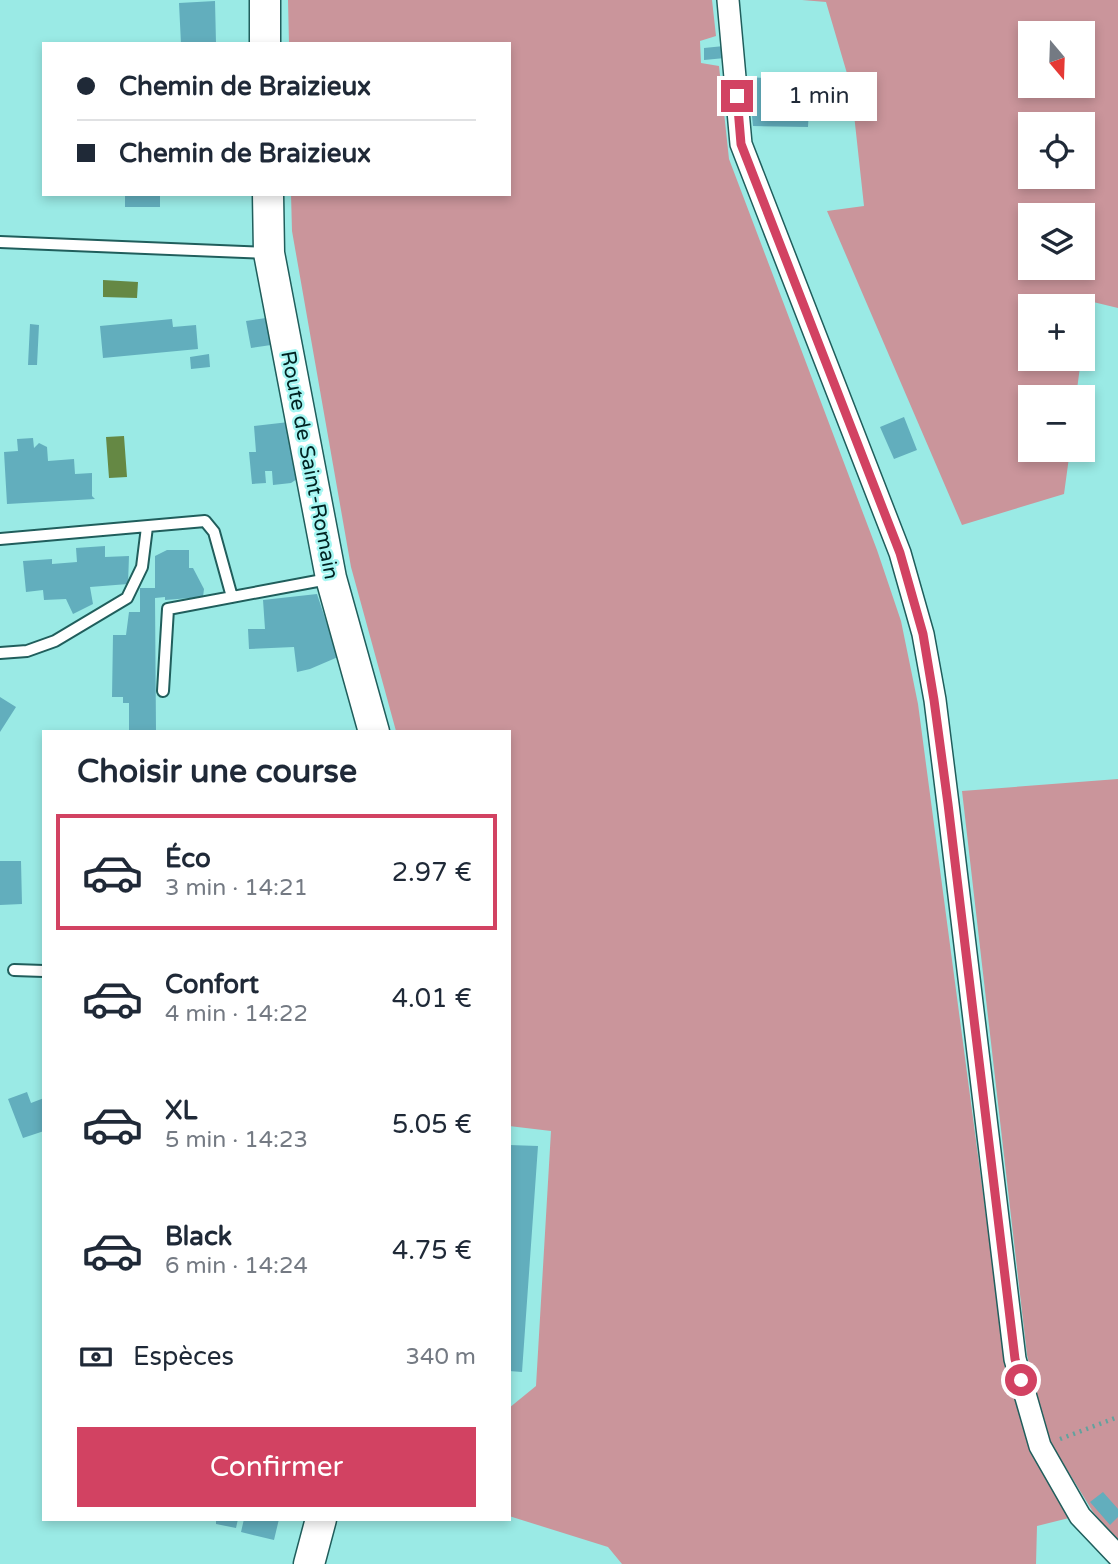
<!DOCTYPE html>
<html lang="fr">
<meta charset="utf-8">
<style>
:root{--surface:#fff;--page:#f6f6f7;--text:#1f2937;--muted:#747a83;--line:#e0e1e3;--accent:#d24262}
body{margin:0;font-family:"Varela Round",sans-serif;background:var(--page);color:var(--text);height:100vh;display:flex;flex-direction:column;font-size:26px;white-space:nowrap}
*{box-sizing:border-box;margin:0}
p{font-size:23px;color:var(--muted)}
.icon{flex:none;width:38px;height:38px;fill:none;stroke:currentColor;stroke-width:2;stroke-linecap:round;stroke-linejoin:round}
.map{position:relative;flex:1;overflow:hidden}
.details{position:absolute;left:42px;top:730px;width:469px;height:791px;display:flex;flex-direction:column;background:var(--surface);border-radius:0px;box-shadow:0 4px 10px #0003}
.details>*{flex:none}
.guide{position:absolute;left:42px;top:42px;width:469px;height:154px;border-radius:0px;box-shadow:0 4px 10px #0003;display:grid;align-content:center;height:154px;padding:0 35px;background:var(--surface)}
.needle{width:46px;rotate:161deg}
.buttons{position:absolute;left:1018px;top:21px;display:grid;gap:14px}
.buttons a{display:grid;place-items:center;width:77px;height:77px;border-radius:0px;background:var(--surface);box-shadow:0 4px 10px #0003;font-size:35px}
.end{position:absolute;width:32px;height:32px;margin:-16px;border:9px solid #d24262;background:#fff;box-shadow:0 0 0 4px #fff}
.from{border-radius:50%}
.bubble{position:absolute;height:49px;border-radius:0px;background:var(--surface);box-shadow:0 4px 10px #0003;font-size:23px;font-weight:600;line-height:49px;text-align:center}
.guide b{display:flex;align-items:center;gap:24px;height:66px;font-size:26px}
.guide b+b{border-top:2px solid var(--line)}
.guide i{width:18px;height:18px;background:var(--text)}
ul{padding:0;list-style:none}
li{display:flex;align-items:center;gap:21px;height:116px;margin:0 14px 10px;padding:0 21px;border:4px solid transparent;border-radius:0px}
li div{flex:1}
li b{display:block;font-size:26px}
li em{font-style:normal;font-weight:600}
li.active{border-color:var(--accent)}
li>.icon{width:63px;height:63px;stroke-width:1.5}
h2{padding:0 35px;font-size:32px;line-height:84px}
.pay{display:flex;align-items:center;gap:18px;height:77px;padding:0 35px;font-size:26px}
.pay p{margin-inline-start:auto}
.cta{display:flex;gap:14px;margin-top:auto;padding:14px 35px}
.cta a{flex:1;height:80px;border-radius:0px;background:var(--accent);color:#fff;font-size:28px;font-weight:600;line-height:80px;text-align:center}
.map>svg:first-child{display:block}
</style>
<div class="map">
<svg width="1118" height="1564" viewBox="0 0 1118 1564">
<rect width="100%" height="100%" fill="#9aeae5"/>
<path fill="#ca959b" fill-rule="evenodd" d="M288 0H712L716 36 700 41 701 63 719 66 729 159 877 550 901 621 918 704 1005 1359 1069 1518 1037 1526 1036 1564H622L608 1547 509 1516V1408L536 1386 551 1131 509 1126V732L396 731 351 567 292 231 291 194H509V44H289Z
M802 0H1118V308L1089 301 1083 343V306H1031V359H1081L1076 397H1031V450H1070L1064 494 962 525 827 211 864 206 851 87 826 2ZM1083 33V86H1031V33ZM1083 124V177H1031V124ZM1083 215V268H1031V215Z
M1118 779V1541L1093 1512 1045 1434 1027 1355 962 791Z"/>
<path fill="#658844" d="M103 280 138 282 137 298 103 297Z
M124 436 127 477 109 478 106 437Z"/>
<path fill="#62aebd" d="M215 1 216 43 181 44 179 3Z
M724 46 725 58 704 60V48Z
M748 77 838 83 836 109 809 108 808 127 753 126Z
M125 194H160V207H125Z
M266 318 271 345 251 348 246 321Z
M172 319 173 327 196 325 198 349 103 358 100 326Z
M30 324 39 325 37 365H28Z
M209 354 210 367 191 369 190 357Z
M904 417 917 450 894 459 880 427Z
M289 422 297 479 291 483 273 485 272 471H265L266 483 252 484 249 452H256L254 426Z
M33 438 34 448 39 443 47 447 48 461 74 459 75 474 92 473V496L95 499 7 504 4 452 18 451 17 439Z
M105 546V557L129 556 128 584 90 587 93 604 73 614 66 599 44 600 43 590 26 592 23 561 52 559V564L77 562 76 548Z
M167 550H189V568H193L204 589 203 597 165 600V597L155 598 156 732H129V703H123V697H112L113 635H126L129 612H140V588H155V556Z
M317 594 338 657 310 669 297 672 294 647 249 649 248 629H265L263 600Z
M0 697 16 707 0 732Z
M0 861H21L22 904 0 905Z
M27 1092 31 1103 44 1098V1131L23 1138 8 1099Z
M509 1145 538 1146 522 1372 509 1371Z
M1103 1492 1118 1509V1517L1110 1525 1090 1502Z
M212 1519H238L236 1528 216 1524V1521Z
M244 1519H279L274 1540 241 1532Z"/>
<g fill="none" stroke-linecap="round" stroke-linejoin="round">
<g stroke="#205e5c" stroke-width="14">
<path id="service" d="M0 242 266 253
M0 539 205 521 214 532 232 597
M0 653 27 651 55 641 127 598 142 567 147 527
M163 691 168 609 328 579
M14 970 44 971"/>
</g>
<g stroke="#205e5c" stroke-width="24">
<path id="minor" d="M728 0 741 144 900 553 923 634 935 700 948 804 1015 1359 1040 1446 1080 1516 1118 1556"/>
</g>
<g stroke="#205e5c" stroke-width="33">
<path id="secondary" d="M265 0V44
M268 194 269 253 331 578 374 732
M309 1564 321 1519"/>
</g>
<path stroke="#62a29e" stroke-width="4.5" stroke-dasharray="2 5" stroke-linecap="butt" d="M1060 1439 1118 1417"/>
<use href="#service" stroke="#fff" stroke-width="10"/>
<use href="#minor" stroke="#fff" stroke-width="21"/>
<use href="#secondary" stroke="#fff" stroke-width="30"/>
</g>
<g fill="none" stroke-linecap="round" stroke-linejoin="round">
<path stroke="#d24262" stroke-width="9" d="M737 96 741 144 900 553 923 634 934 700 948 804 1015 1359 1021 1380"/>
</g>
<g text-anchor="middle" stroke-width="5" stroke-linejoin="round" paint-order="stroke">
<g font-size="21" fill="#012322" stroke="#a7f7f3">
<text transform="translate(310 465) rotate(79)" y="7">Route de Saint-Romain</text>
</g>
</g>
</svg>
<div class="buttons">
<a><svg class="needle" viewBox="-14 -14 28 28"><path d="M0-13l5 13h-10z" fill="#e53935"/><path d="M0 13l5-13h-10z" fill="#747a83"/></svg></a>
<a><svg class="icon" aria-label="locate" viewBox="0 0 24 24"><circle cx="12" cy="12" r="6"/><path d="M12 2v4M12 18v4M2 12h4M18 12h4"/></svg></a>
<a><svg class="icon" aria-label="layers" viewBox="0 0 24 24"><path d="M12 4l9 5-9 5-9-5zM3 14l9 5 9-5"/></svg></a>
<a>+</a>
<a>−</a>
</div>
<i class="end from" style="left:1021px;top:1380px"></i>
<i class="end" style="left:737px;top:96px"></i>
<div class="bubble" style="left:761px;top:72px;width:116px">1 min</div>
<div class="guide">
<b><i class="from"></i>Chemin de Braizieux</b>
<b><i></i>Chemin de Braizieux</b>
</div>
<section class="details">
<h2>Choisir une course</h2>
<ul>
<li class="active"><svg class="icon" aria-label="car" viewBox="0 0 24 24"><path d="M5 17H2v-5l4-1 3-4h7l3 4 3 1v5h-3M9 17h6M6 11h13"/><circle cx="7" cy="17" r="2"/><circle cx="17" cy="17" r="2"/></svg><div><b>Éco</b><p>3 min · 14:21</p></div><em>2.97 €</em></li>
<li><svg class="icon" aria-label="car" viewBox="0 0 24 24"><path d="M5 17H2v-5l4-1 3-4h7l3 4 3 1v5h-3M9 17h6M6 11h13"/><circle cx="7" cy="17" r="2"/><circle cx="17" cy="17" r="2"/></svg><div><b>Confort</b><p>4 min · 14:22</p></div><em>4.01 €</em></li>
<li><svg class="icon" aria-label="car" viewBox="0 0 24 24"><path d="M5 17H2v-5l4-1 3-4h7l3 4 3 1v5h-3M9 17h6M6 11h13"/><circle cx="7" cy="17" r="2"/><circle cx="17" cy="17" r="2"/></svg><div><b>XL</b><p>5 min · 14:23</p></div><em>5.05 €</em></li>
<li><svg class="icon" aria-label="car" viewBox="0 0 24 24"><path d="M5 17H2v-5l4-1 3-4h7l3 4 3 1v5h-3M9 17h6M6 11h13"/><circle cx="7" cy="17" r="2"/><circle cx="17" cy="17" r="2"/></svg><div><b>Black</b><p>6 min · 14:24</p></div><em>4.75 €</em></li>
</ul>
<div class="pay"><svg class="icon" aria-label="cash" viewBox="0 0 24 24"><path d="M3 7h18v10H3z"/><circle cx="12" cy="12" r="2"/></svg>Espèces<p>340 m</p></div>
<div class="cta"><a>Confirmer</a></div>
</section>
</div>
